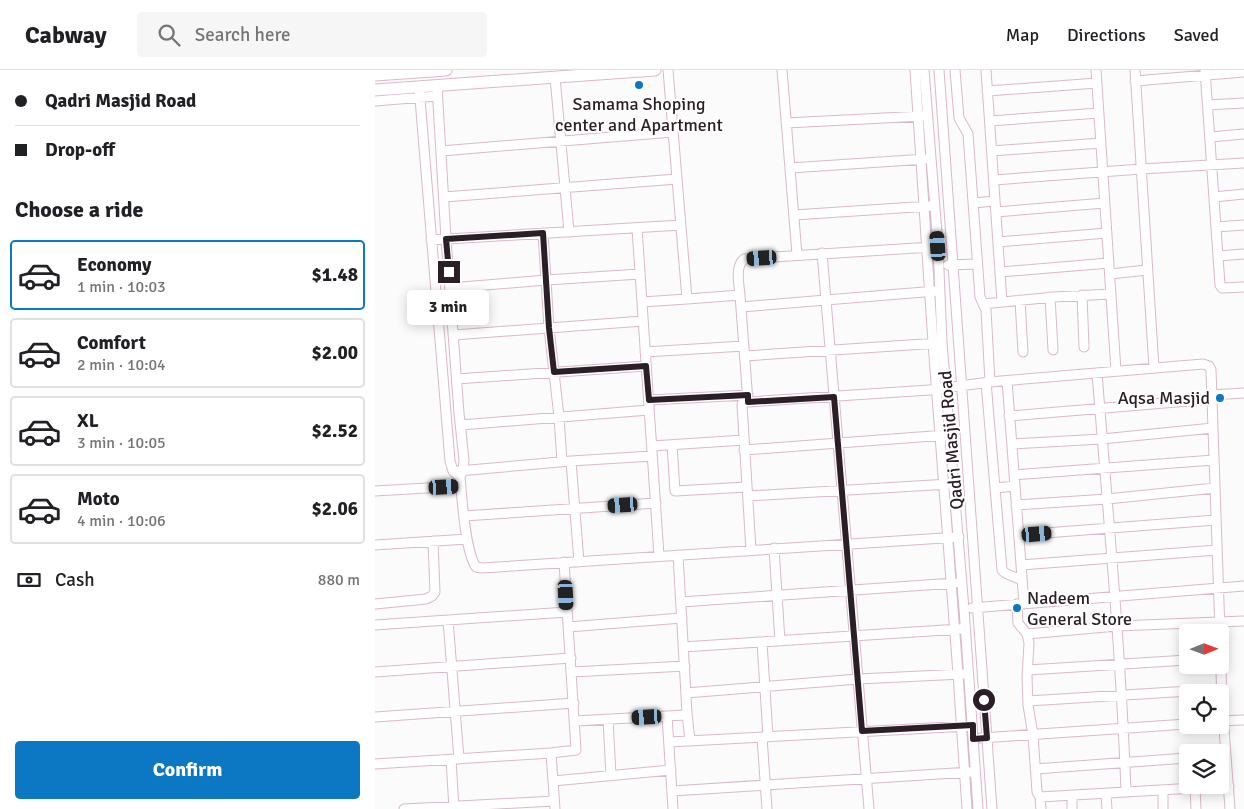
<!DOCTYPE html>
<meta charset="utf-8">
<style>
:root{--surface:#fff;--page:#f6f6f6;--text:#202124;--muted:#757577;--line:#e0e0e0;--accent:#0c77c2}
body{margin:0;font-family:Signika,sans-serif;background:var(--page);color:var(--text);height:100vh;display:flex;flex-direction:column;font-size:19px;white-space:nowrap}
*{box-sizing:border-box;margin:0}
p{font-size:16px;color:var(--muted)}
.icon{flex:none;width:28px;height:28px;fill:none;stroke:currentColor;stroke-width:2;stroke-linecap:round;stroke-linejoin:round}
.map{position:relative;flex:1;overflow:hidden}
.panel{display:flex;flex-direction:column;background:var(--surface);width:375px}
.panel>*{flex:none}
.banner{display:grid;align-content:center;height:110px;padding:0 15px;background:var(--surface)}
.needle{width:32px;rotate:89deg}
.buttons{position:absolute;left:804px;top:554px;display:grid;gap:10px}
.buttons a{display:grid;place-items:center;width:50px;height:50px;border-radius:5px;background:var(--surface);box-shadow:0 2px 12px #0003;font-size:25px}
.end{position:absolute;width:22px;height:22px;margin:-11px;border:6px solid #2b1e26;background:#fff;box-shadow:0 0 0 2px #fff}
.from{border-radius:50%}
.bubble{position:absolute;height:35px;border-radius:5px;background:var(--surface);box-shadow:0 2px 12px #0003;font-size:16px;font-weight:700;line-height:35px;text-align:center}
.car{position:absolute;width:15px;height:30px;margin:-15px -8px;border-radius:6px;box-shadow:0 0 4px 1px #0007;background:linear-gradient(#222 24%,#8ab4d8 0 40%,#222 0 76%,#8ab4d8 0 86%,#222 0)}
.banner b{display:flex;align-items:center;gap:18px;height:48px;font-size:19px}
.banner b+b{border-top:1px solid var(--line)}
.banner i{width:12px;height:12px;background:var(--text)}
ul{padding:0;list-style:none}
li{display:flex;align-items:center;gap:15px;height:70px;margin:0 10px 8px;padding:0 5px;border:2px solid var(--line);border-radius:5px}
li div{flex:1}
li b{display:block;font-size:19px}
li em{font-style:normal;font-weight:700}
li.selected{border-color:var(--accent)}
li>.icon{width:45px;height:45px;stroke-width:1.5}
h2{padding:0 15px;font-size:22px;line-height:60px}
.pay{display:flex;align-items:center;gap:12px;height:55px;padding:0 15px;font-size:19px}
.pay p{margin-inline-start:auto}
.button{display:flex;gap:10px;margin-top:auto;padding:10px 15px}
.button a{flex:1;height:58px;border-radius:5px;background:var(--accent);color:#fff;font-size:20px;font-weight:700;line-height:58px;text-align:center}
header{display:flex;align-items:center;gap:30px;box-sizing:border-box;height:70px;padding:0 25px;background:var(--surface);border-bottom:1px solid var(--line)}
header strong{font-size:24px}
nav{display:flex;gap:28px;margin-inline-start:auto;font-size:18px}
.search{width:350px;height:45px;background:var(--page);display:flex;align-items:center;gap:12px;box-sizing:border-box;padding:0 18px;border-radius:5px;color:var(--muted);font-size:19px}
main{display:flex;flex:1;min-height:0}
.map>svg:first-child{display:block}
</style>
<header>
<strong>Cabway</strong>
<div class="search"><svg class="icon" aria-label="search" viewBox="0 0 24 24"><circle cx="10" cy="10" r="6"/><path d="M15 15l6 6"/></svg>Search here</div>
<nav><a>Map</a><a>Directions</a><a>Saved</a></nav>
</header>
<main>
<section class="panel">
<div class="banner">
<b><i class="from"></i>Qadri Masjid Road</b>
<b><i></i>Drop-off</b>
</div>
<h2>Choose a ride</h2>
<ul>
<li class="selected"><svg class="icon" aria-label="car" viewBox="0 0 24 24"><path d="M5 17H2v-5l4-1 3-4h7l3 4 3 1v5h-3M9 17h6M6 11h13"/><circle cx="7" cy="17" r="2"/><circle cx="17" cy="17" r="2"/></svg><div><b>Economy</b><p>1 min · 10:03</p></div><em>$1.48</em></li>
<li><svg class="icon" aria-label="car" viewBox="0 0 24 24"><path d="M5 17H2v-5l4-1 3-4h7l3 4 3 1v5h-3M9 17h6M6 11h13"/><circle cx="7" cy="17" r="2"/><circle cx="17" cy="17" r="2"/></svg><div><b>Comfort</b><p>2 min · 10:04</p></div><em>$2.00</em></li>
<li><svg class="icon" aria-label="car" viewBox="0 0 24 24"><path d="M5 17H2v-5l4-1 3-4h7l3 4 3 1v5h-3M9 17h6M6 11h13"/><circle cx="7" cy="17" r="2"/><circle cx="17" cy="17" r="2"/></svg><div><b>XL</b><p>3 min · 10:05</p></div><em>$2.52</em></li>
<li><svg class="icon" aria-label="car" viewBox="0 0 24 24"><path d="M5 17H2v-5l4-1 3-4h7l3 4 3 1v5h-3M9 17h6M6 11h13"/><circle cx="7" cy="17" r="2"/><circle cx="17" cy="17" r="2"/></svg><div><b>Moto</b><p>4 min · 10:06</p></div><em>$2.06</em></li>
</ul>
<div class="pay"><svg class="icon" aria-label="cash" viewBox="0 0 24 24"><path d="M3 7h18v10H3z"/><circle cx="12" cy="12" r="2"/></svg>Cash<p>880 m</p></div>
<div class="button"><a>Confirm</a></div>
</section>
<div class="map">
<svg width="869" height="739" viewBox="0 0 869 739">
<rect width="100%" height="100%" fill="#fbfbfb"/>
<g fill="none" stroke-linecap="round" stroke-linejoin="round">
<g stroke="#dbb8cd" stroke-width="11">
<path id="minor" d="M293 0 312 229
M407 0 422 185
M540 0 558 273 583 604 592 739
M549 0 563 176 567 273 589 539 603 739
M564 0 617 739
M580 0 584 48 593 64 605 227 611 240 615 312
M611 0 627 232
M721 0 741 301
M760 0 779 298
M830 0 845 215 847 218 869 217
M180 7 194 162
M760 11 869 2
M62 16 71 169 84 343 89 390 88 400 85 407C87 428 90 481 101 497L107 498 584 467
M44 17 75 391 78 401 85 407
M612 21 722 13
M0 31 62 26
M833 35 869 33
M615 51 724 43
M411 53 548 46
M835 67 869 64
M66 81 298 62
M617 81 726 73
M415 98 551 89
M619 110 766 99 869 93
M69 127 302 109
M839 127 869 124
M598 133 620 131
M621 142 730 133
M419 145 555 136
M841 157 869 155
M262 158 284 486
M168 163 174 258 184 347 187 392
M56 170 306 155
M623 172 732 163
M447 183 494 739
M843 186 869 184
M573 195 602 194
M625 202 734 193
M735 204 772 200
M75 218 171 210 265 204
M365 225 373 332H368L367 335 376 480
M707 225 709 277
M675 227 678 280
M645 230 648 282
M267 232 312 229 365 225C364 214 360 196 369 189L557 177
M608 234 679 227 736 224
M366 237 561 221
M79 265 268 251
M270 282 369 276
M370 286 564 273
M722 303C733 443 746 582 751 722
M82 309 271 296
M632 311 649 534
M611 312 627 500C630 505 641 507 647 510
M837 325 869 323
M274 330 373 325
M373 332 554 320 615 312 828 294 834 296 836 300 845 562
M634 346 837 329
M86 355 274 340
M637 374 727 369 838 358
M297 375 300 421 372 417
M277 376 369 370
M369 380 571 365
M196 391 204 492
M83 401 196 391 277 386
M639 405 839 390
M620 418 640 416
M0 421 86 416
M373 426 574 414
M641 435 732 429 840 418
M89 446 281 433
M644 465 841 450
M0 475 92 469
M399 478 405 571
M646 495 842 480
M306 532 580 513
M0 534 51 529 57 526 60 522 58 471
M642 534 643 553 652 564 654 573 652 607 653 635 658 665 662 722 665 727 854 716
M597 538 869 516
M73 550 84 689
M0 555 192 542
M193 557 307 548
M652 564 742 556 869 551
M845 571 847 632 855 739
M387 572 393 667
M308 577 585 559
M653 600 812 590
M0 602 196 588
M197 602 310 596
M311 623 483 609 588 604
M653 631 847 619
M312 643 315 671
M292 646 298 739
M0 647 199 633
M233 650 236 705
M200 651 310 645 312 643 303 485
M845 651 869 650
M387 667 392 739
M606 668 812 654
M294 672 593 656
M176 683 180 739
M76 689 79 739
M0 694 176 683 201 680 189 492
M660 699 812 688
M178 711 296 700
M820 718 821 739
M788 720V739
M297 721 595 702
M731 724 732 739
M697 726V739
M665 727 666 739
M29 739 179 731"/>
</g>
<g stroke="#dbb8cd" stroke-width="13">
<path id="major" d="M0 5 71 0
M0 20 280 0"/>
</g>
<use href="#minor" stroke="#fff" stroke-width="9"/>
<use href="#major" stroke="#fff" stroke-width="11"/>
</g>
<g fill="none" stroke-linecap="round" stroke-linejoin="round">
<path stroke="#2b1e26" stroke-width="6" d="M74 202 71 169 168 163 174 258 179 302 271 296 274 330 373 325V332L459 327 487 661 598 655V669L612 668 609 630"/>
</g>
<g fill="#0c77c2" stroke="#fff" stroke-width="2">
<circle cx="264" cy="15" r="5"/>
<circle cx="845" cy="328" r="5"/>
<circle cx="642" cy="538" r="5"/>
</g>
<g text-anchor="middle" stroke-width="4" stroke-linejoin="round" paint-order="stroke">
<g font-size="18" fill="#2b1e26" stroke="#fff">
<text x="264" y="40">Samama Shoping<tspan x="264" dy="21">center and Apartment</tspan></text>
<text x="835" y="334" text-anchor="end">Aqsa Masjid</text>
<text x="652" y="534" text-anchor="start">Nadeem<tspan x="652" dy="21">General Store</tspan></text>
</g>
<g font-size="18" fill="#2b1e26" stroke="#fff">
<text transform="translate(576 370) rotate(-95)" y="6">Qadri Masjid Road</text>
</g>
</g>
</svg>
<div class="buttons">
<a><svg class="needle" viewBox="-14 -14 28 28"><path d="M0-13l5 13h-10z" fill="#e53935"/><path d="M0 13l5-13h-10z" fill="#757577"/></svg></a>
<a><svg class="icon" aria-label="locate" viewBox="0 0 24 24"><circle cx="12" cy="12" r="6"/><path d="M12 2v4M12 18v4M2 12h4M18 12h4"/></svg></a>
<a><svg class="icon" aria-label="layers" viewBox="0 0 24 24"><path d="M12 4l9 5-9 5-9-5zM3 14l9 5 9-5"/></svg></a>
</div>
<i class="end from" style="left:609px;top:630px"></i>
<i class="end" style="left:74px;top:202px"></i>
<div class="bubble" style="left:32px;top:220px;width:82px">3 min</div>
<i class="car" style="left:563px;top:176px;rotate:356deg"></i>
<i class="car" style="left:387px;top:188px;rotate:266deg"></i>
<i class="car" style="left:69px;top:417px;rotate:87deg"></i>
<i class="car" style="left:248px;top:435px;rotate:266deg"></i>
<i class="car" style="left:662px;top:464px;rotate:85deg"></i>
<i class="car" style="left:191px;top:525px;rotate:177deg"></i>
<i class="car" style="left:272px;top:647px;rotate:267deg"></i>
</div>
</main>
